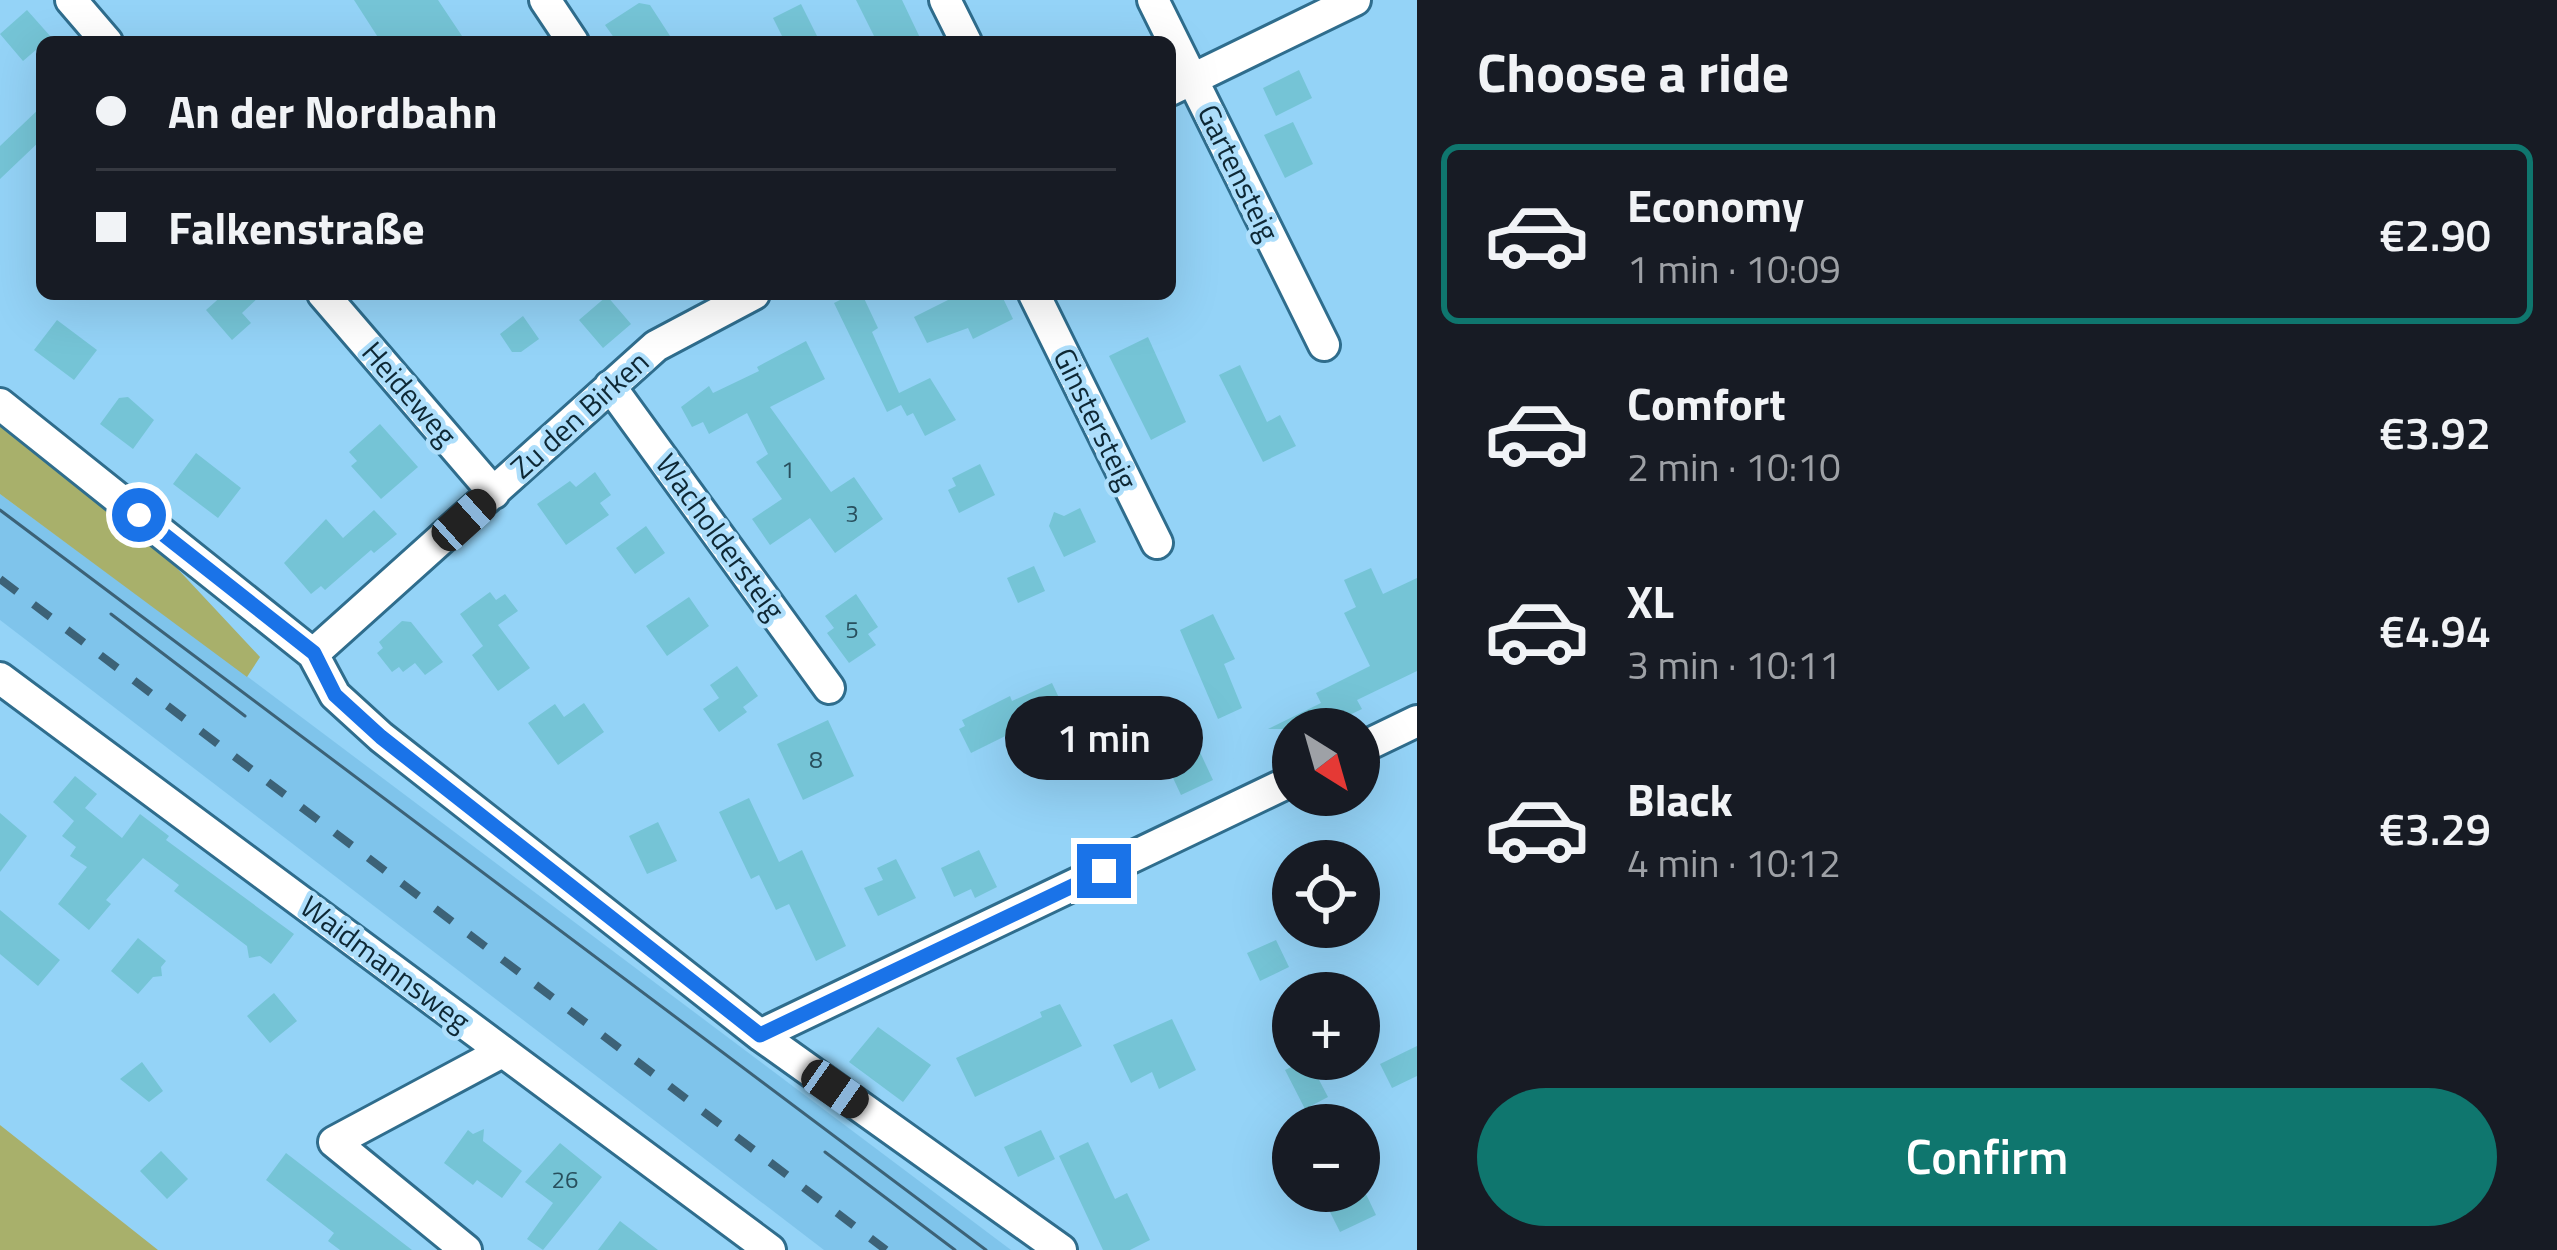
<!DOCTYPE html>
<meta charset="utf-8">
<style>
:root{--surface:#171b24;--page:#20242c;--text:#f1f3f6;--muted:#9ea1a6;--line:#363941;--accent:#0f766e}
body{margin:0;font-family:"Titillium Web",sans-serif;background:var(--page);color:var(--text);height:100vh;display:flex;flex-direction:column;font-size:45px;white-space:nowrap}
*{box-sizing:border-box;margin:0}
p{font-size:39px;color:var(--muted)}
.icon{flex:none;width:66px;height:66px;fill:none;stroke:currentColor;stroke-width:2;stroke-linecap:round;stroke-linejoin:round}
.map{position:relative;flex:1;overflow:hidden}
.drawer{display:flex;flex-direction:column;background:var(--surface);width:1140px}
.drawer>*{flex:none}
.hud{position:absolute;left:36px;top:36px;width:1140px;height:264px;border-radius:18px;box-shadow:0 12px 48px #0002;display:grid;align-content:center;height:264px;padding:0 60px;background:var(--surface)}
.needle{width:78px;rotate:143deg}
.tools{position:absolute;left:1272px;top:708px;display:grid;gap:24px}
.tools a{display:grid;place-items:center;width:108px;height:108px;border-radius:50%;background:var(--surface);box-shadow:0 12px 48px #0002;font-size:60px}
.end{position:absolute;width:54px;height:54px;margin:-27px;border:15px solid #1a73e8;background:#fff;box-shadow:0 0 0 6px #fff}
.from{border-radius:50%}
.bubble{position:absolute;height:84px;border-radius:42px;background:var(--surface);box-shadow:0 12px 48px #0002;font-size:39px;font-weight:600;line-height:84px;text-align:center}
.car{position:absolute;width:36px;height:72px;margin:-36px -18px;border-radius:15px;box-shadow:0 0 9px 3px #0007;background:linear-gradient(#222 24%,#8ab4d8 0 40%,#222 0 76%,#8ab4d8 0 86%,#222 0)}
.hud b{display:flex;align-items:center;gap:42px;height:114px;font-size:45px}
.hud b+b{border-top:3px solid var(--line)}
.hud i{width:30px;height:30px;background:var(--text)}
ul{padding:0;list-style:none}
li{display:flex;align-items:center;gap:36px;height:180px;margin:0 24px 18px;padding:0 36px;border:6px solid transparent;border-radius:18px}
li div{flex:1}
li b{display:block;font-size:45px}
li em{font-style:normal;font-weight:600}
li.active{border-color:var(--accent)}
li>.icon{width:108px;height:108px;stroke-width:1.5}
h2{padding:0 60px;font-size:54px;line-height:144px}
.cta{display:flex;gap:24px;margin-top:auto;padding:24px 60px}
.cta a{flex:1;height:138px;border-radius:72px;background:var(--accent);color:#fff;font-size:48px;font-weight:600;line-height:138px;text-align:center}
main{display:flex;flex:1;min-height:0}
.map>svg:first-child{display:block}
</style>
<main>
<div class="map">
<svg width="1417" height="1250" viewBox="0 0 1417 1250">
<rect width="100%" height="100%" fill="#94d3f7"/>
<path fill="#7fc4eb" d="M0 494 220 656 1011 1250H824L0 620Z"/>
<path fill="#a8b06b" d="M0 423 145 534 260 657 247 677 0 494Z
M0 1125 158 1250H0Z"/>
<path fill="#75c4d6" d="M354 0H438L466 42H381Z
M856 0H902L922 42H877Z
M639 3 650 5 674 42H617L605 25Z
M801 4 820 42H785L773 18Z
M27 10 51 37 23 61 0 34Z
M1299 70 1312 98 1276 116 1263 88Z
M42 106V139L0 179V146Z
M1293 122 1313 164 1285 178 1264 135Z
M224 294H262L242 313 251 323 232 340 206 310Z
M852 294H862L878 328 872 332 899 393 930 378 956 420 925 436 913 413 907 416 901 405 887 412 834 303Z
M960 294H1001L1013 319 973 339 968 328 927 343 914 317Z
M607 296 631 324 603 348 579 320Z
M523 316 539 339 521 352H512L500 334Z
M57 320 97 350 74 380 34 350Z
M1148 337 1186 422 1151 440 1109 356Z
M806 341 825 379 770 407 831 492 854 477 883 519 835 553 810 518 770 545 752 519 782 499 756 462 768 454 747 413 709 434 703 422 692 427 681 407 709 386 713 393 759 371 757 367Z
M1240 365 1267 422 1280 415 1296 446 1263 462 1219 375Z
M128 397 154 420 133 449 100 424 119 398Z
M380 424 418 467 381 499 351 466 357 461 349 452Z
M196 453 241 488 218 518 173 484Z
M980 464 995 495 959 513 948 490 956 486 952 478Z
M595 472 611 495 600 503 609 515 566 545 537 504 570 481 576 487Z
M1080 508 1096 542 1064 557 1049 526 1054 512 1064 516Z
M374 510 397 534 374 553 371 550 325 590 321 586 311 594 284 563 326 519 343 538Z
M646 526 665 553 635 574 616 548Z
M1034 566 1045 591 1018 603 1007 578Z
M1371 568 1383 594 1417 578V671L1357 700 1362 709 1320 729H1268L1321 703 1316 693 1370 666 1344 613 1356 607 1344 580Z
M490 592 496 600 505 594 518 611 498 625 530 668 498 691 472 655 483 646 460 614Z
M856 594 878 627 868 634 876 645 849 663 827 633 834 628 825 616Z
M689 597 709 626 667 656 646 626Z
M1213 614 1235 659 1224 664 1242 708 1218 719 1180 630Z
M402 621 411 622 443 662 425 675 415 663 403 672 399 667 392 672 377 653 383 648 379 642Z
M737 666 758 696 743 707 747 712 719 732 703 709 719 698 710 685Z
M1052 683 1087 757 1063 767 1040 719 971 753 959 729 965 726 962 720 1010 696 1012 701Z
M584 703 604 732 558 765 528 723 555 704 564 717Z
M828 720 854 776 803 800 777 744Z
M1198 748 1213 780 1181 795 1166 763Z
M75 776 97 794 85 808 122 838 140 814 169 836 166 840 294 934 271 964 260 956 249 958 247 946 174 891 179 885 143 858 106 900 111 904 89 930 58 904 87 867 70 856 76 847 62 836 74 821 53 802Z
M749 798 779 862 802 850 846 946 816 961 789 904 776 910 759 875 751 879 719 812Z
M0 813 27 836 0 872Z
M658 822 677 861 647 874 629 836Z
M979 850 997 887 975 898 971 889 954 897 941 868Z
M896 859 916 898 878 916 864 888 883 880 877 868Z
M0 910 60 960 38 986 0 954Z
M138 938 166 961 161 967 162 976 153 977 138 994 111 971Z
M1276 940 1289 967 1260 981 1247 953Z
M274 993 297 1021 270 1043 247 1016Z
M1060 1004 1082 1046 975 1097 956 1058 1042 1017 1040 1012Z
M1172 1019 1196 1070 1159 1089 1152 1072 1131 1083 1113 1045Z
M878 1027 931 1065 903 1102 849 1062Z
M1417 1046V1076L1392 1088 1380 1064Z
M1308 1059 1328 1097 1305 1109 1285 1070Z
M142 1062 163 1091 149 1102 120 1079Z
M484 1129 483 1141 522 1171 502 1198 477 1180 473 1185 444 1163 468 1130 473 1134Z
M1041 1130 1055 1159 1018 1177 1004 1147Z
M1088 1142 1115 1199 1127 1193 1150 1240 1130 1250H1103L1059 1156Z
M560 1143 602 1177 543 1250 527 1239 553 1203 525 1182Z
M161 1151 188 1179 167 1199 140 1171Z
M286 1153 334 1190 412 1250H340L328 1241 334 1233 266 1180Z
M1351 1192 1354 1198 1365 1192 1376 1215 1340 1232 1326 1204Z
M620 1221 658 1250H598Z"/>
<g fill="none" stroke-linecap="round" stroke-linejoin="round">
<g stroke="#2f6d8d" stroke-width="36">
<path id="street" d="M71 0 107 42
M545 0 573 42
M945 0 966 42
M1153 0 1324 345
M1170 90 1355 0
M323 294 494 493
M1034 294 1157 543
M610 386 829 688
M0 404 313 654 335 695 381 737 760 1035 1061 1250
M313 654 656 346 754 294
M0 678 770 1250
M1359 749 1417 721
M760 1035 1293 780
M466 1250 334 1142 502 1052"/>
</g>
<use href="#street" stroke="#fff" stroke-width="30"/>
<path stroke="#3c6277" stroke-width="3" d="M0 510 986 1250
M111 614 245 716
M825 1152 955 1250"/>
<path stroke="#3c6277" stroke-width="8" stroke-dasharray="21 21" stroke-linecap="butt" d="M0 579 886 1250"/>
</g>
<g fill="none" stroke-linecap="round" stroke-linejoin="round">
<path stroke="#1a73e8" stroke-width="15" d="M139 515 314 653 335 695 381 737 760 1035 1104 871"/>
</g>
<g text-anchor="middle" stroke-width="9" stroke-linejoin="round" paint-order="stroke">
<g font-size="24" fill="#284f5d">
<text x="788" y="478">1</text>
<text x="852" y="522">3</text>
<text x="852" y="638">5</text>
<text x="816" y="768">8</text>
<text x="565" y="1188">26</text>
</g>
<g font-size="30" fill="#0e2835" stroke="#addefb">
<text transform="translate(1238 173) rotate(64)" y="10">Gartensteig</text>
<text transform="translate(409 394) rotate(49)" y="10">Heideweg</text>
<text transform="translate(580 415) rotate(-42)" y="10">Zu den Birken</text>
<text transform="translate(1095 419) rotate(64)" y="10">Ginstersteig</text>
<text transform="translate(720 537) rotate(54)" y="10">Wacholdersteig</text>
<text transform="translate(385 964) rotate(37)" y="10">Waidmannsweg</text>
</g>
</g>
</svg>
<div class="tools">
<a><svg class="needle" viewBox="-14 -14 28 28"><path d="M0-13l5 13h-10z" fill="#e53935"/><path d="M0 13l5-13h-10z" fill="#9ea1a6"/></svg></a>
<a><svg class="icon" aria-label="locate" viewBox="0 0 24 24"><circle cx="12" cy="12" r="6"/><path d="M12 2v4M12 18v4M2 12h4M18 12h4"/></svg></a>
<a>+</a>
<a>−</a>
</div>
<i class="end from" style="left:139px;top:515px"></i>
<i class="end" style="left:1104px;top:871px"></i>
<div class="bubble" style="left:1005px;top:696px;width:198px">1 min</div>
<i class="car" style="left:464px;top:520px;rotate:48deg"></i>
<i class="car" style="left:835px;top:1089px;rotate:125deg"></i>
<div class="hud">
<b><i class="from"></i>An der Nordbahn</b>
<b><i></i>Falkenstraße</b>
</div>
</div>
<section class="drawer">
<h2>Choose a ride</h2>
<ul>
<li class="active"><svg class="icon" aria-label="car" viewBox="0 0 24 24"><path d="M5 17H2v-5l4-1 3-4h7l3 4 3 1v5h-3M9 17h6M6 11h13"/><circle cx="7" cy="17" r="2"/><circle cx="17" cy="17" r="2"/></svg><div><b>Economy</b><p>1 min · 10:09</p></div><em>€2.90</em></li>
<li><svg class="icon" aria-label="car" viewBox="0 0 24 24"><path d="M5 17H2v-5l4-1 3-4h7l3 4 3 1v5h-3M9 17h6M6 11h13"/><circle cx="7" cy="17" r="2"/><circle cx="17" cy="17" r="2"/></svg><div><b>Comfort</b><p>2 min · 10:10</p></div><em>€3.92</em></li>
<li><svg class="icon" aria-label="car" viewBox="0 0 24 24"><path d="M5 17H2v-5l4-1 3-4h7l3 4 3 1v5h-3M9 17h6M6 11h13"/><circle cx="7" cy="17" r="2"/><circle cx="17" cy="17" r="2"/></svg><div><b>XL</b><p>3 min · 10:11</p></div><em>€4.94</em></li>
<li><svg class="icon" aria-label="car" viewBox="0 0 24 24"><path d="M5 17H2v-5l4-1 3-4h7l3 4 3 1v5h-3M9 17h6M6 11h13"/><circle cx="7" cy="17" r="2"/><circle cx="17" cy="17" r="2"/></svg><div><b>Black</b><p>4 min · 10:12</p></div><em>€3.29</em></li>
</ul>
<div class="cta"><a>Confirm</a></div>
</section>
</main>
